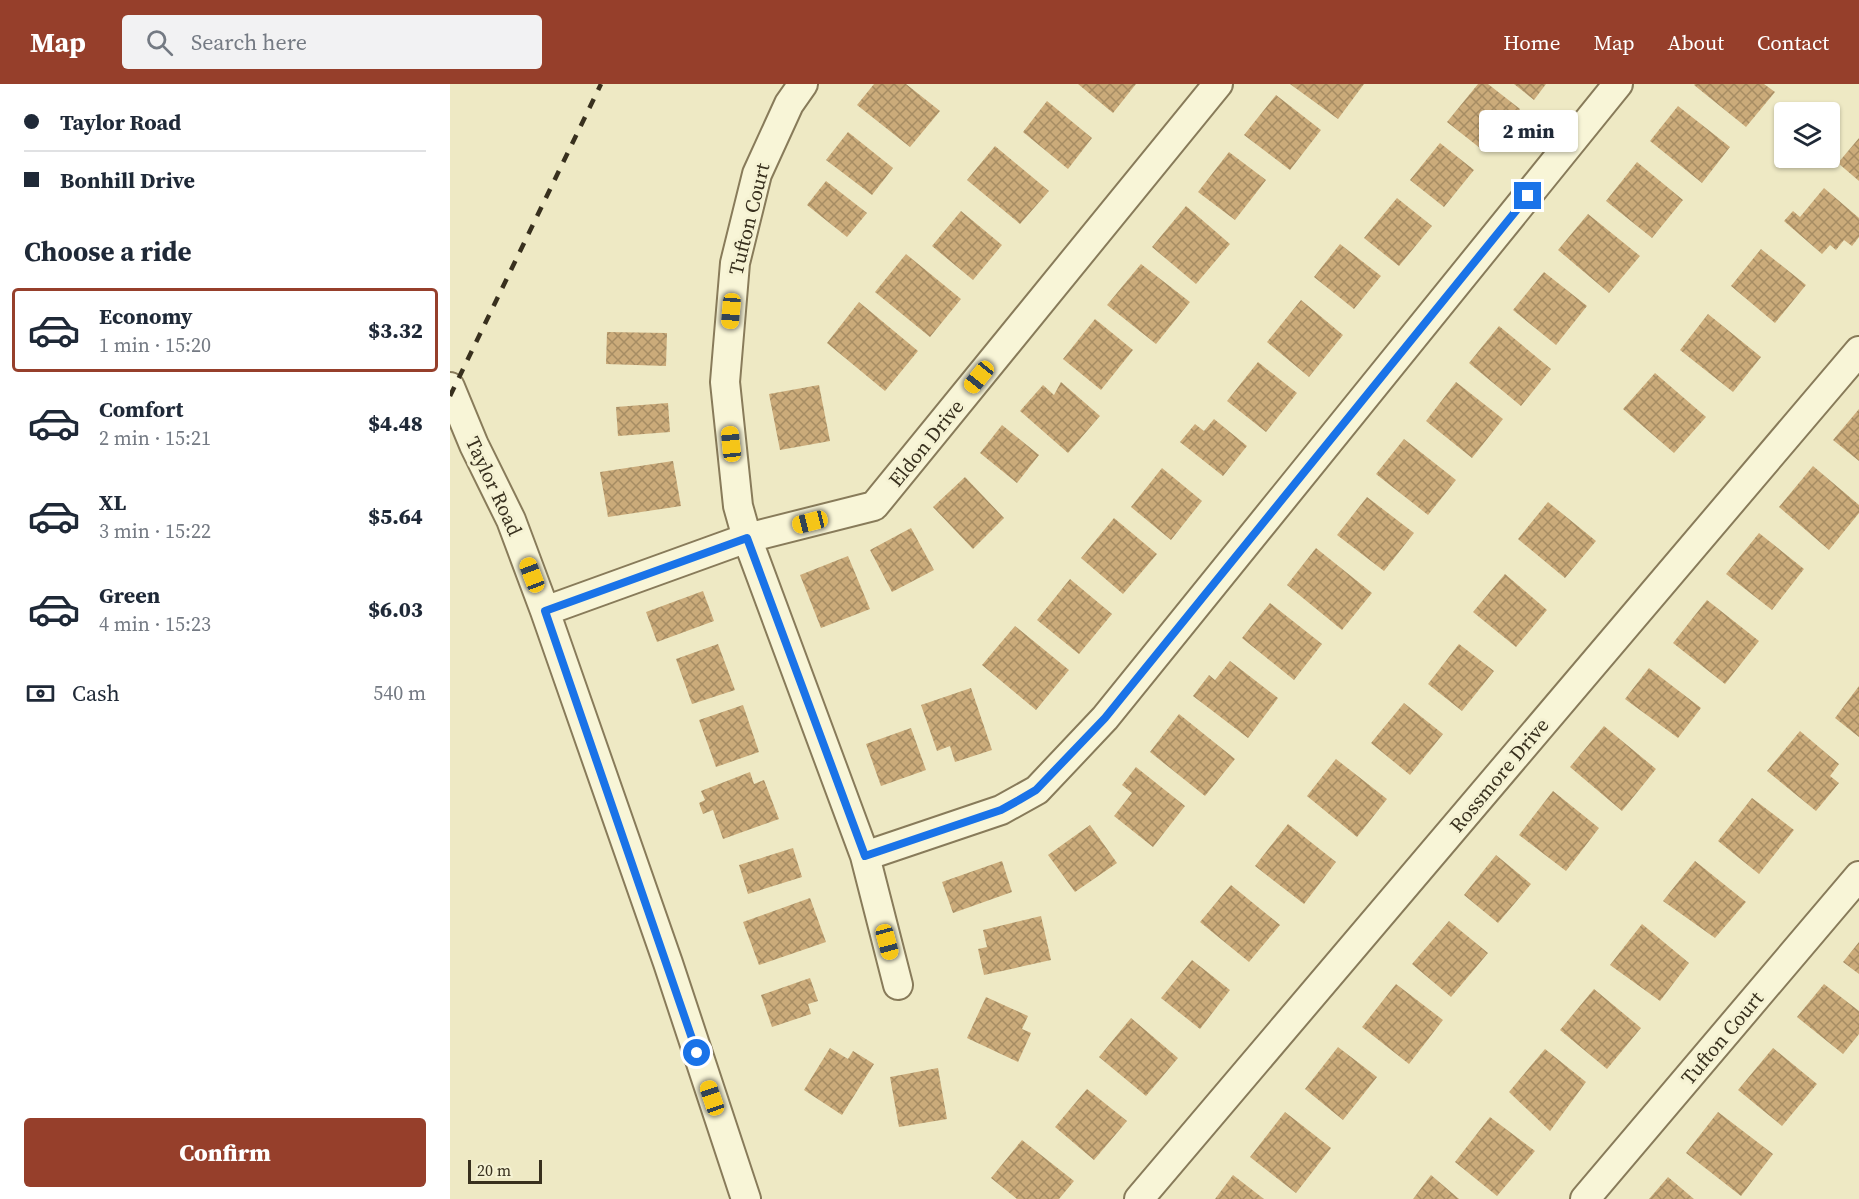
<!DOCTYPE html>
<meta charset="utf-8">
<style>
:root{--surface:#fff;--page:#f2f2f3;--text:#1f2937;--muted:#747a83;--line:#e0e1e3;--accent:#963f2b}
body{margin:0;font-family:"Source Serif 4",serif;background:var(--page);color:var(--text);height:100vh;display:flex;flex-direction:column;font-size:22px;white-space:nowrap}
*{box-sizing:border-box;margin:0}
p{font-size:20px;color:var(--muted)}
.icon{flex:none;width:33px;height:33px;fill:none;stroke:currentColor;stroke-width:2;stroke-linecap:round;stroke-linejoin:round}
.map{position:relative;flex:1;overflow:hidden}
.sheet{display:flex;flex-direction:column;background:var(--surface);width:450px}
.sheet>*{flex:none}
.banner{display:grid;align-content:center;height:132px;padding:0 24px;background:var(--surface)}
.controls{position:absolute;left:1324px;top:18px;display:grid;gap:12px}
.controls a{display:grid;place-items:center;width:66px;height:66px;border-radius:6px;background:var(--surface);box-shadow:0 2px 4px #0004;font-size:30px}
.scale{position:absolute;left:18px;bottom:15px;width:74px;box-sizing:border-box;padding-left:6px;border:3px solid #38301e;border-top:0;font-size:16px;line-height:21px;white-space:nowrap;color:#38301e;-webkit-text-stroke:4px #f5f2d3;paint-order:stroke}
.end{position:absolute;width:27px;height:27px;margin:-14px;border:8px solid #1a73e8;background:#fff;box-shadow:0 0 0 3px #fff}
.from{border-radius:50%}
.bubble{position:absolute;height:42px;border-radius:6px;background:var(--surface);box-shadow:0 2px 4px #0004;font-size:20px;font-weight:800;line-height:42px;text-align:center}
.car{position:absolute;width:18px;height:36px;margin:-18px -9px;border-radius:8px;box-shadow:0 0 4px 2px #0007;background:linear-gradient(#f5c518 24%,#345 0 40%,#f5c518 0 76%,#345 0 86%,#f5c518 0)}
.banner b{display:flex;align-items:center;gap:21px;height:57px;font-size:22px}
.banner b+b{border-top:2px solid var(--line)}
.banner i{width:15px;height:15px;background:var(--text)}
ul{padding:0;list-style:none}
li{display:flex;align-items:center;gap:18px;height:84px;margin:0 12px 9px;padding:0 12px;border:3px solid transparent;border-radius:6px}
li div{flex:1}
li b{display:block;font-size:22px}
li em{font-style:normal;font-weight:800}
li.selected{border-color:var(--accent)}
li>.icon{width:54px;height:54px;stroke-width:1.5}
h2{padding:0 24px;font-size:27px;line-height:72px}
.pay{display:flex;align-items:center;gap:15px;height:66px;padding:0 24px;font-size:22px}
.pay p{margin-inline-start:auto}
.button{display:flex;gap:12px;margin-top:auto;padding:12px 24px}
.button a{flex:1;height:69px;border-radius:6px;background:var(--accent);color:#fff;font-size:24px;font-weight:800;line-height:69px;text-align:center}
header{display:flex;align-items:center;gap:36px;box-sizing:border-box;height:84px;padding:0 30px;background:var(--accent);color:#fff}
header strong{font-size:28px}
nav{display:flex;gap:33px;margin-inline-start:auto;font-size:21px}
.search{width:420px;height:54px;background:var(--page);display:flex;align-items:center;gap:15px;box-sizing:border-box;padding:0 21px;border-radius:6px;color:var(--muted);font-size:22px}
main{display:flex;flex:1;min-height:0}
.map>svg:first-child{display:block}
</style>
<header>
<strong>Map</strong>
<div class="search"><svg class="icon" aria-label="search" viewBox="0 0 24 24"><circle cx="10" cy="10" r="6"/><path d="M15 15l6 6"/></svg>Search here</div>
<nav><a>Home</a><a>Map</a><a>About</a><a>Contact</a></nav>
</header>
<main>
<section class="sheet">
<div class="banner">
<b><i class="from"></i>Taylor Road</b>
<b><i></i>Bonhill Drive</b>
</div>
<h2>Choose a ride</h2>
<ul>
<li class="selected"><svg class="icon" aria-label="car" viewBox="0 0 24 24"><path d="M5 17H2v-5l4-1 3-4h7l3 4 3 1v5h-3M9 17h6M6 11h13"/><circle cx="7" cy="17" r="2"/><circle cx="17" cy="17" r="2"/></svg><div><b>Economy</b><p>1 min · 15:20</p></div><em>$3.32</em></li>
<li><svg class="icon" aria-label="car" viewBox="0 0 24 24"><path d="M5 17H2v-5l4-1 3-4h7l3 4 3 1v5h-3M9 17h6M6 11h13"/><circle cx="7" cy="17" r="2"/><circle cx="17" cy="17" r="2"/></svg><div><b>Comfort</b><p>2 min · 15:21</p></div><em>$4.48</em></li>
<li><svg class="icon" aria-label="car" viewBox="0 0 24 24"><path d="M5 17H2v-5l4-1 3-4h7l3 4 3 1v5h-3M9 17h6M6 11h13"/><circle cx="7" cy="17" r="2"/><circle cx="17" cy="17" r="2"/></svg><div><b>XL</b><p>3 min · 15:22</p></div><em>$5.64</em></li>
<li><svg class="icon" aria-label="car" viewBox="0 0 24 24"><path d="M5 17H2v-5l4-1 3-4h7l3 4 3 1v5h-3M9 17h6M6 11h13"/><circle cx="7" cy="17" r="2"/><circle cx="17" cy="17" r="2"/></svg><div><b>Green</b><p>4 min · 15:23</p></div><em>$6.03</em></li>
</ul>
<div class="pay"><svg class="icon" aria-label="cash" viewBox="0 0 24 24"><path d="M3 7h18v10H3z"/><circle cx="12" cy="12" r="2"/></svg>Cash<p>540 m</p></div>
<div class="button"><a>Confirm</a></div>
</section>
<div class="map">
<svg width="1409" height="1115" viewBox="0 0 1409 1115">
<defs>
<pattern id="building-cross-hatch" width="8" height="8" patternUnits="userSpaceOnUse" patternTransform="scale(1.5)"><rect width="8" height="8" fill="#cbab7a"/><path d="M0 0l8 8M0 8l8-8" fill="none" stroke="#a68c63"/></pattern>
</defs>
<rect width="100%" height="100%" fill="#eee9c4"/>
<path fill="url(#building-cross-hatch)" d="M424 0H456L490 27 460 63 407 21Z
M628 0H686L663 29Z
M840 0H914L888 35Z
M1028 0H1038L1070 25 1035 68 997 38Z
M1064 0H1096L1084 16Z
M1245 0H1314L1325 8 1296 43 1244 1Z
M826 11 871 46 840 86 794 51Z
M597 17 642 54 618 85 573 48Z
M1228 22 1280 63 1252 99 1200 57Z
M398 48 443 84 422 111 376 76Z
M1409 54V97L1388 79Z
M990 59 1024 86 994 123 960 96Z
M545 62 599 107 570 140 517 96Z
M779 68 816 96 785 136 748 108Z
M1187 78 1233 116 1202 154 1156 117Z
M376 97 417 129 397 153 357 121Z
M1374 104 1409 134V153L1402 162 1394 156 1386 166 1380 161 1372 170 1334 137 1343 127 1350 133Z
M947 114 982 142 949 182 914 154Z
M736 122 780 160 746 200 702 163Z
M511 127 552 161 523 196 482 162Z
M1138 130 1190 172 1159 209 1108 166Z
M890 160 931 192 904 225 864 193Z
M1311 165 1356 201 1325 239 1281 202Z
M456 170 511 215 480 253 425 208Z
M691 180 740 218 706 260 657 221Z
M1094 188 1137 222 1106 261 1063 226Z
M851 216 893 251 859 293 817 258Z
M409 218 468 267 435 307 377 259Z
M1258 230 1311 273 1283 308 1230 266Z
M645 235 683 266 651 306 613 275Z
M1049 242 1101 285 1071 322 1019 279Z
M157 248 217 249 216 282 156 280Z
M808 278 847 309 816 348 777 317Z
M1205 289 1256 333 1224 369 1173 325Z
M611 298 650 332 618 369 570 327 593 301 604 311Z
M1006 298 1053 335 1022 374 976 337Z
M369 301 380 357 330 366 319 310Z
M218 319 220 348 168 352 166 323Z
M1409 325V377L1383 356Z
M764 335 797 362 773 392 730 358 745 340 754 347Z
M552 341 589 371 567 399 530 369Z
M954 355 1006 396 978 431 926 390Z
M223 377 231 422 158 433 150 388Z
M1363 382 1409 421V429L1379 466 1329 423Z
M712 384 752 417 721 456 681 423Z
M515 393 554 434 523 465 483 423Z
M917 413 964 449 934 487 887 451Z
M1098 418 1146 457 1115 494 1068 455Z
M664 434 707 470 673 510 631 474Z
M461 444 484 486 442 508 420 466Z
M1309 449 1354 485 1322 526 1276 490Z
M866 464 922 509 892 546 837 501Z
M398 472 420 525 371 544 350 491Z
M1055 490 1097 526 1066 563 1023 528Z
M620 495 662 530 629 570 587 536Z
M253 507 264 537 207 558 196 528Z
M1257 516 1309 557 1275 600 1223 559Z
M820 519 872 560 844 596 792 554Z
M565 542 619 586 586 626 532 581Z
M268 560 285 606 242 620 226 575Z
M1009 560 1044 587 1012 627 978 600Z
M780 577 828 614 798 654 743 612 759 591 765 596Z
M1199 584 1251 624 1228 654 1175 615Z
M1409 602V653L1385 634Z
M521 604 542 666 505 678 500 662 487 667 471 621Z
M954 619 993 650 960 691 921 659Z
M293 621 309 668 266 683 249 636Z
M729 630 785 675 755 712 700 668Z
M1154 642 1206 685 1172 727 1120 683Z
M461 644 476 686 431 702 416 660Z
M1350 647 1389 680 1380 692 1389 699 1366 727 1317 687Z
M886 675 937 715 907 753 857 712Z
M686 683 735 722 703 763 664 732 682 709 672 701Z
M300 688 304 700 314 696 329 735 273 755 263 726 253 730 249 719 255 716 251 707Z
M1103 707 1149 744 1116 787 1069 751Z
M1302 714 1344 746 1309 790 1268 757Z
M838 740 886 778 854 820 805 782Z
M640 741 667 779 625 808 598 771Z
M343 764 352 793 298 810 289 781Z
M1046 771 1081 800 1048 839 1014 811Z
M552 777 562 808 503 829 492 798Z
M1245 777 1296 818 1265 854 1213 817Z
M781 801 830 841 799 878 750 838Z
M360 814 376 858 309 881 293 838Z
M591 832 601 876 534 891 528 865 537 863 533 846Z
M999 837 1038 869 1001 913 962 880Z
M1192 840 1239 879 1210 917 1160 881Z
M1409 858V890L1393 878Z
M742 876 780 906 750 945 711 914Z
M360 894 368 917 358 920 361 930 322 943 311 911Z
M946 900 993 936 959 980 912 943Z
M1374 900 1409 927V950L1393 970 1347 933Z
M1144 905 1191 944 1157 985 1110 946Z
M536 913 578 932 572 945 581 949 568 978 517 954Z
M681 934 728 974 696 1012 649 973Z
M888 963 927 993 893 1036 855 1005Z
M380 964 398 975 403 967 424 980 392 1031 354 1006Z
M1323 964 1367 1000 1332 1042 1288 1006Z
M1095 965 1136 998 1100 1047 1059 1008Z
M488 984 497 1035 449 1043 440 993Z
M637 1005 677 1037 644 1076 605 1043Z
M835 1028 881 1064 846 1109 800 1073Z
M1268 1028 1323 1070 1291 1112 1236 1069Z
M1040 1033 1085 1067 1047 1112 1005 1078Z
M572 1056 624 1097 609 1115H567L541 1094Z
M783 1091 814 1115H765Z
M981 1091 1009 1115H963Z
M1218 1093 1244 1115H1199Z"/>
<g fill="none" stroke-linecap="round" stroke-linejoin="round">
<g stroke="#887b5a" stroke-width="32">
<path id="minor" d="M353 0 339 20 307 90 285 179 275 298 288 422 297 454 415 772 448 901
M0 303 24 361 61 436 95 527 218 879 296 1115
M95 527 297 454 424 422 768 0
M415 772 551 726 587 706 655 634 1168 0
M689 1115 1409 267
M1135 1115 1409 792"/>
</g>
<use href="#minor" stroke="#f8f5d7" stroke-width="28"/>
<path stroke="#38301e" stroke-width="4.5" stroke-dasharray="10 10" stroke-linecap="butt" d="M0 312 151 0"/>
</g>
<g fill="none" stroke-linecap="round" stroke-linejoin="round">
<path stroke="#1a73e8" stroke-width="8" d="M247 969 95 527 297 454 415 772 551 726 569 716 586 706 655 634 1078 112"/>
</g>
<g text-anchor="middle" stroke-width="6" stroke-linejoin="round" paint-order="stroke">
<g font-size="20" fill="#38301e" stroke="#f5f2d3">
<text transform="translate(299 135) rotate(-76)" y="7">Tufton Court</text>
<text transform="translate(476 359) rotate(-51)" y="7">Eldon Drive</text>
<text transform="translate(44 402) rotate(65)" y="7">Taylor Road</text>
<text transform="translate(1049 691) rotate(-50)" y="7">Rossmore Drive</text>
<text transform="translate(1272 954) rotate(-50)" y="7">Tufton Court</text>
</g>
</g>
</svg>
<div class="controls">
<a><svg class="icon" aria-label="layers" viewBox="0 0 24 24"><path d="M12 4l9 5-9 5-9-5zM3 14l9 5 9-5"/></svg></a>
</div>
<div class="scale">20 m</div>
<i class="end from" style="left:247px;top:969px"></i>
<i class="end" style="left:1078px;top:112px"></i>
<div class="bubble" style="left:1029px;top:26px;width:99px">2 min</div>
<i class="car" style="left:281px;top:227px;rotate:185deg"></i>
<i class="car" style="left:529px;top:293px;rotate:219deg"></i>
<i class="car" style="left:281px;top:360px;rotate:354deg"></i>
<i class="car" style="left:360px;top:438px;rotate:256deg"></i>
<i class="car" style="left:82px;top:491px;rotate:339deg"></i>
<i class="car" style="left:437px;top:858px;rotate:165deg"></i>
<i class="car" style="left:262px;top:1014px;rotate:341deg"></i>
</div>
</main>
